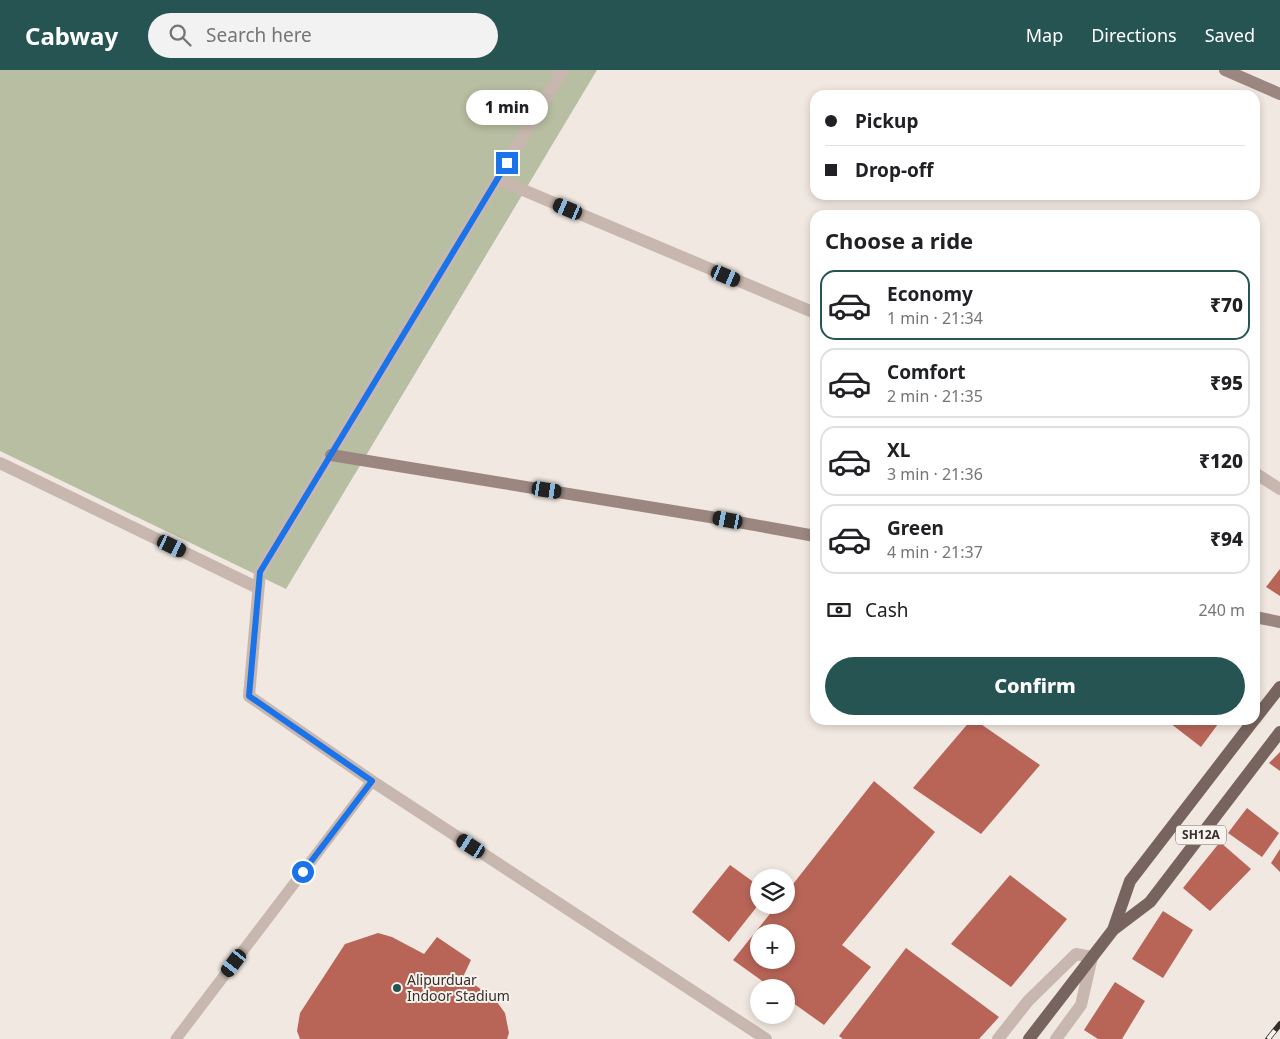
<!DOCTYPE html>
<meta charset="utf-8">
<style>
:root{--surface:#fff;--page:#f2f2f2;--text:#202124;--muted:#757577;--line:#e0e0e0;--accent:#265452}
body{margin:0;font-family:"Noto Sans",sans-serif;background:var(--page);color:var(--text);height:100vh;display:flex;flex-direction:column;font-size:19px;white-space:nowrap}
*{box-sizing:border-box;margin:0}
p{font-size:16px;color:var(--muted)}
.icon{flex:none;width:28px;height:28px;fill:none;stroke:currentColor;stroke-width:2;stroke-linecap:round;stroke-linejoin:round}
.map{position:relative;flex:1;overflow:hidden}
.drawer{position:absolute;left:810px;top:140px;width:450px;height:515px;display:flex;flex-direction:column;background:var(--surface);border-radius:15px;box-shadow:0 2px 8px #0003}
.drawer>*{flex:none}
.guide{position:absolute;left:810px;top:20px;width:450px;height:110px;border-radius:15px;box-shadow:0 2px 8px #0003;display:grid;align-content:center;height:110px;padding:0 15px;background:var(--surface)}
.tools{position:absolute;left:750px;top:799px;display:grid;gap:10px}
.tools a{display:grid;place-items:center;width:45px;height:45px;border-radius:50%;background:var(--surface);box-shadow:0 2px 8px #0003;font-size:25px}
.end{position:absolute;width:22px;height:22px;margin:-11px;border:6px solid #1a73e8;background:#fff;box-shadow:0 0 0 2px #fff}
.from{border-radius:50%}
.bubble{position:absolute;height:35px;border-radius:18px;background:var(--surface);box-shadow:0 2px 8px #0003;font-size:16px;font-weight:800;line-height:35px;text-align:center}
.car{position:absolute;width:15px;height:30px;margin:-15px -8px;border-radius:6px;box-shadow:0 0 4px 1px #0007;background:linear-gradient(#222 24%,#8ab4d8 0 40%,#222 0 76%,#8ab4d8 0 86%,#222 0)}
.guide b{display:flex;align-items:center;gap:18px;height:48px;font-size:19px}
.guide b+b{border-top:1px solid var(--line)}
.guide i{width:12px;height:12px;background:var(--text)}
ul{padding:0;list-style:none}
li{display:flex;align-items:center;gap:15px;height:70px;margin:0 10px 8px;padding:0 5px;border:2px solid var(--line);border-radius:15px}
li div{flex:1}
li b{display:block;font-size:19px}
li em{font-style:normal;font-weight:800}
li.active{border-color:var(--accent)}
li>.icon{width:45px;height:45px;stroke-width:1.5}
h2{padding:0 15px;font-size:22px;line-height:60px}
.pay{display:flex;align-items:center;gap:12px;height:55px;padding:0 15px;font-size:19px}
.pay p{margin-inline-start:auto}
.cta{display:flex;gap:10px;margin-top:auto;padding:10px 15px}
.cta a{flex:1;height:58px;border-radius:30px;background:var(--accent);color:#fff;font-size:20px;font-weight:800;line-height:58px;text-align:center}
header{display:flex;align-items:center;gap:30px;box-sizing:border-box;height:70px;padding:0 25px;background:var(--accent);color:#fff}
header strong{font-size:24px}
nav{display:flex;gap:28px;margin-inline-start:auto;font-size:18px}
.search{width:350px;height:45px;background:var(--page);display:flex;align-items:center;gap:12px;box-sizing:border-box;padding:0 18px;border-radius:28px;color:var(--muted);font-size:19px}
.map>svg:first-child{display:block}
</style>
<header>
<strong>Cabway</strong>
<div class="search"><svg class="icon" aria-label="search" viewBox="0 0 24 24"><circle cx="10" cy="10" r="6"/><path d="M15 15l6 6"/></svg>Search here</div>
<nav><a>Map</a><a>Directions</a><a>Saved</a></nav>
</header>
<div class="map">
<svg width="1280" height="969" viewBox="0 0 1280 969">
<rect width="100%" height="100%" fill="#f1e8e1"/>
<path fill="#b8bea2" d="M0 0H597L286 519 0 381Z"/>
<path fill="#b86558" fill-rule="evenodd" d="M1280 499V526L1266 517Z
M971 650H975L1040 695 981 764 913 718Z
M1166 650H1221L1201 677Z
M1280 682V701L1269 693Z
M874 711 935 762 842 875 871 897 824 955 786 928V918H772L733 890 777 835H786V823ZM759 862H786V890H759Z
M1247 738 1279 763 1262 787 1228 763Z
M1220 772 1251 799 1210 841 1183 818Z
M1280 779V802L1271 793Z
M730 795 759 816V834L729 872 692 842Z
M1010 805 1067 849 1011 917 951 874Z
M1163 841 1193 860 1163 908 1132 889Z
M378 863 392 867 424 884 437 867 471 890 463 907 494 928 505 943 509 963 507 969H300L297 961 300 943 345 874Z
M906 878 999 947 979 969H843L839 966Z
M1115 912 1145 931 1122 969H1098L1084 960Z"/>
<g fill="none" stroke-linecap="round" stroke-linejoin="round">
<path stroke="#c8b7ae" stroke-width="11" d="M176 969 372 711"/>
<path stroke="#c8b7ae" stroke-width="12" d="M497 109 815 243
M0 393 258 518
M1255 403 1280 419
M998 969 1028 931 1076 884 1092 887 1081 935 1056 969"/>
<path stroke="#c8b7ae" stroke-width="12" d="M563 0 260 502 249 626 372 711 766 969"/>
<path stroke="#9b877f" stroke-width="12" d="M1225 0 1280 24
M331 385 710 447 815 466
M1255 547 1280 552"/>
<path stroke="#77645e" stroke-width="12" d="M1255 649 1280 617
M1113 860 1130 811 1254 650
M1029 969 1113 860 1150 832 1280 662"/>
<g stroke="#372e2b" stroke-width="5.5">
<path id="rail" d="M1268 969 1280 954"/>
</g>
<use href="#rail" stroke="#f8f2ed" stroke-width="4" stroke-dasharray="11" stroke-linecap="butt"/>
</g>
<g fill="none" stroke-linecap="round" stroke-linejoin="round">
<path stroke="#1a73e8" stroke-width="6" d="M303 802 372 711 249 626 260 502 507 93"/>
</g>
<circle fill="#265452" stroke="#f8f2ed" stroke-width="2" cx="397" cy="918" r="5"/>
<g text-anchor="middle" stroke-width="4" stroke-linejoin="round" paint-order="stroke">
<rect fill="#f8f2ed" stroke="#716965" stroke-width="1" x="1176" y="755.5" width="50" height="19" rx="4"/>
<g font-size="12" font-weight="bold" fill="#372e2b">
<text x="1201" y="769">SH12A</text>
</g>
<g font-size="14" fill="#372e2b" stroke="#f8f2ed" text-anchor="start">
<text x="407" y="915">Alipurduar<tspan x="407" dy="16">Indoor Stadium</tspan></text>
</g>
</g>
</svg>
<div class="tools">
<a><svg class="icon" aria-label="layers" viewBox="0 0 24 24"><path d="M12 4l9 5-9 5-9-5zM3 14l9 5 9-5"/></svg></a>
<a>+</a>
<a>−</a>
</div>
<i class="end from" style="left:303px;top:802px"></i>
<i class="end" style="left:507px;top:93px"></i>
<div class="bubble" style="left:466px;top:20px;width:82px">1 min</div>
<i class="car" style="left:568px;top:139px;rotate:293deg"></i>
<i class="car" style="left:726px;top:206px;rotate:113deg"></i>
<i class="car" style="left:547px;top:420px;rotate:99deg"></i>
<i class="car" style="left:728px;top:450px;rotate:281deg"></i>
<i class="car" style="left:172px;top:476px;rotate:116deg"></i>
<i class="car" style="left:471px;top:776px;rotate:303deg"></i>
<i class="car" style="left:234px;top:893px;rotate:217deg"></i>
<div class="guide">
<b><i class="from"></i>Pickup</b>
<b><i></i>Drop-off</b>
</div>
<section class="drawer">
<h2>Choose a ride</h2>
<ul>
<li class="active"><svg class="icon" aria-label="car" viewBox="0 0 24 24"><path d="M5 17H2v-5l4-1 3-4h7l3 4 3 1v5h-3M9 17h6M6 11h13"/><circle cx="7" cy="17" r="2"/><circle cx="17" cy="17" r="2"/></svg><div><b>Economy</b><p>1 min · 21:34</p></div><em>₹70</em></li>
<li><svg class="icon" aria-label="car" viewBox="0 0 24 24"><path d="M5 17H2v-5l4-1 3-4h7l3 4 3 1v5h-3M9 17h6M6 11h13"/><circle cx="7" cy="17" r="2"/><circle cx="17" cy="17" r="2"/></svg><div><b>Comfort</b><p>2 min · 21:35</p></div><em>₹95</em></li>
<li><svg class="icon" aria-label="car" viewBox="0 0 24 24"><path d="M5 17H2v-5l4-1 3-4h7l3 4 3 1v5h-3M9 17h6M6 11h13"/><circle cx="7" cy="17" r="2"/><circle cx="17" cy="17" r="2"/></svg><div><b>XL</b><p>3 min · 21:36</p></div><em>₹120</em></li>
<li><svg class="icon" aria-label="car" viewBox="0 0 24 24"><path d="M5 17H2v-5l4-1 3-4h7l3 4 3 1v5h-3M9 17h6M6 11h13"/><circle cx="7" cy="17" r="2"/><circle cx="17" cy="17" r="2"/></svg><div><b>Green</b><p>4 min · 21:37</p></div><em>₹94</em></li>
</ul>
<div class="pay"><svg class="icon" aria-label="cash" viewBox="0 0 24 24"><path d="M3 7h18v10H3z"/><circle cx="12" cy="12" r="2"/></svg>Cash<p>240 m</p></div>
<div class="cta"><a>Confirm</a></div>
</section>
</div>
